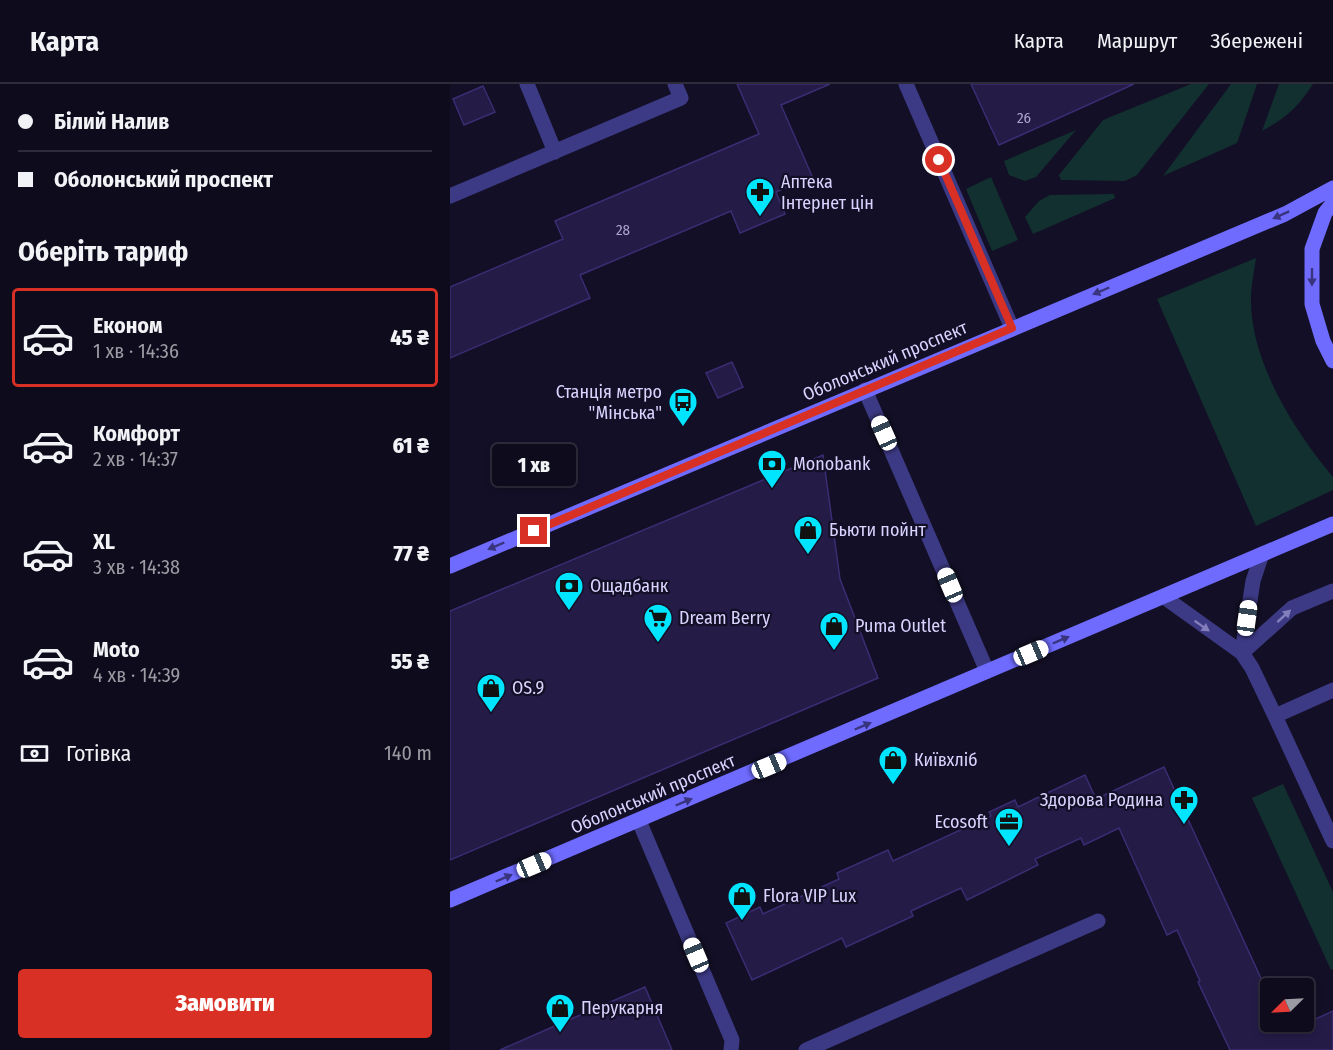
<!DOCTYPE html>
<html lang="uk">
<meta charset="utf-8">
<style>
:root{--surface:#0e0b1c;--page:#171425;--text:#f1f3f6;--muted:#9b9ba3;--line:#2e2b3b;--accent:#d93025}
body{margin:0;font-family:"Fira Sans Condensed",sans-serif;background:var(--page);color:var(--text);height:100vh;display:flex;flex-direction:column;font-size:22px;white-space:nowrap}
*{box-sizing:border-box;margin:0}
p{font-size:20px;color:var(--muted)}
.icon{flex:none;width:33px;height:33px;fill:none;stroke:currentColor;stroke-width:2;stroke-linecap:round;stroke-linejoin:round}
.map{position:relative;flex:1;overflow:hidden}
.side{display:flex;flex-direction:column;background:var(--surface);width:450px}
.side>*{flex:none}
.hud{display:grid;align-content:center;height:132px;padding:0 18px;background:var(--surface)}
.needle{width:39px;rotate:246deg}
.fabs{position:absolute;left:810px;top:894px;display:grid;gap:12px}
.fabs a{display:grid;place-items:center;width:54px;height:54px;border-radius:6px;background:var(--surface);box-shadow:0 3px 9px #0003,0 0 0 2px var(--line);font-size:30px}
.end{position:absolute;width:27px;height:27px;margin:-14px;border:8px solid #d93025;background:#fff;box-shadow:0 0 0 3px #fff}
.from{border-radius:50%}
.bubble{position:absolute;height:42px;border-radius:6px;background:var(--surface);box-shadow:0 3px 9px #0003,0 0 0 2px var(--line);font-size:20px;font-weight:800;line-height:42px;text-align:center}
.car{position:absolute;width:18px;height:36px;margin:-18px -9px;border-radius:8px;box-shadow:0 0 4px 2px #0007;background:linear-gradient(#fff 24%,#345 0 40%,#fff 0 76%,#345 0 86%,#fff 0)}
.hud b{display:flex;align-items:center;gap:21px;height:57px;font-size:22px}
.hud b+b{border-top:2px solid var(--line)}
.hud i{width:15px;height:15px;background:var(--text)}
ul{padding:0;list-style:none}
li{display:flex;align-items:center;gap:18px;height:99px;margin:0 12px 9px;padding:0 6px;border:3px solid transparent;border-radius:6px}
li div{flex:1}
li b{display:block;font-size:22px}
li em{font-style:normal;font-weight:800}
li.on{border-color:var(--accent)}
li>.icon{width:54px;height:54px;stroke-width:1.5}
h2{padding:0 18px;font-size:27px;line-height:72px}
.pay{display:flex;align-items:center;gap:15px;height:66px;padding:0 18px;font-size:22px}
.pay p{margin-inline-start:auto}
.button{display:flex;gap:12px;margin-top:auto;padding:12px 18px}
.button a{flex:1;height:69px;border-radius:6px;background:var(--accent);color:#fff;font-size:24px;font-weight:800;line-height:69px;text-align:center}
header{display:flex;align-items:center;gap:36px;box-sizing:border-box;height:84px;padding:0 30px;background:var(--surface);border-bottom:2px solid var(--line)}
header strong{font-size:28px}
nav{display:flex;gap:33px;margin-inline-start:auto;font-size:21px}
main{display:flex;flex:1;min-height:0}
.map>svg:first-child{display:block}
</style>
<header>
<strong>Карта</strong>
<nav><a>Карта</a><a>Маршрут</a><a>Збережені</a></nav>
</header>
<main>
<section class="side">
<div class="hud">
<b><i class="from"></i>Білий Налив</b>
<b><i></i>Оболонський проспект</b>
</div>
<h2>Оберіть тариф</h2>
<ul>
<li class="on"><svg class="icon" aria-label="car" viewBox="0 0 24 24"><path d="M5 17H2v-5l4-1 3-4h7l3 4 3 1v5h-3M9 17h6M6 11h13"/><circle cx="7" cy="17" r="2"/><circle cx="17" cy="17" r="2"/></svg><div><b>Економ</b><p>1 хв · 14:36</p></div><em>45 ₴</em></li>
<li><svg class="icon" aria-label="car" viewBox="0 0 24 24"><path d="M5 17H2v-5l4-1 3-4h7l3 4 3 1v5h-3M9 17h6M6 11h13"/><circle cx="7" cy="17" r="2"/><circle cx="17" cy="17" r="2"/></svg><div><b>Комфорт</b><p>2 хв · 14:37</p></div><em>61 ₴</em></li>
<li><svg class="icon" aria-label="car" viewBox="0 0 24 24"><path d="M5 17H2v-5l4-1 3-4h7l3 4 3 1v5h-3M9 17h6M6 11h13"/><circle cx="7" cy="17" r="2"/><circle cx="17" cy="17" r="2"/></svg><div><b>XL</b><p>3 хв · 14:38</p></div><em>77 ₴</em></li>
<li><svg class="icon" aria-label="car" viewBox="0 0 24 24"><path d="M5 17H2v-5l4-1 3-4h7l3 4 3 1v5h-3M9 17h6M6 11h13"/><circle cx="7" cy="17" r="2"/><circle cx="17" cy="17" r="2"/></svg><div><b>Moto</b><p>4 хв · 14:39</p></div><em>55 ₴</em></li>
</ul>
<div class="pay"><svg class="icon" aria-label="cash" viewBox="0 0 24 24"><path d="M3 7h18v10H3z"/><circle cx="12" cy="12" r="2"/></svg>Готівка<p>140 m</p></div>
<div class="button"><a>Замовити</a></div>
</section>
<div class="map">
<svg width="883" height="966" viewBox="0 0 883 966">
<rect width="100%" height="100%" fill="#130f26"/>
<path fill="#12302f" d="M741 0H759L687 91 675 97 611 96 609 91 653 36Z
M781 0H807L787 59 713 92Z
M829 0H863C848 23 836 34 812 47Z
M626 46 586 93 575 97 559 91 554 77Z
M541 93 568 156 542 167 516 105Z
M664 110 665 114 583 150 575 133 589 117 600 111Z
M806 174C804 188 801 202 801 215 800 277 845 348 883 393V406L806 442 707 215Z
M833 700 883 808V885L881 886 802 714Z"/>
<path fill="#241b47" stroke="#3b2d73" stroke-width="1.5" d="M287 0H380L331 21 362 92 326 108 335 130 290 149 281 127 130 191 140 214 0 274V203L113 155 105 137 309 50Z
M521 0H684L549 61Z
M33 2 45 28 14 41 3 15Z
M282 278 293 303 268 314 256 289Z
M373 371 390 495 428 594 0 776V527Z
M714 683 820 914V938H832L837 948 883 927V966H780L748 898 750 897 727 846 717 851 669 744 634 761 631 754 585 775 588 781 517 816 511 804 461 827 463 832 396 863 392 854 302 896 276 839 310 823 313 830 389 795 387 789 438 766 443 777 541 732 539 728 565 716 568 723 635 691 646 715Z
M195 903 222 966H50L107 941Z"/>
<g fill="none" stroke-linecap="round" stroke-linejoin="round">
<path stroke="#3d3a85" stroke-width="15" d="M77 0 105 68
M456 0 562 244
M0 112 231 14 225 0
M415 306 537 587
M189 737 282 956 281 966
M356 966 648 837"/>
<path stroke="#3d3a85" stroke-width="15" d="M714 513 792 569 802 584 825 632 883 757
M792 569 842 524 883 507
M792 569 803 497 812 470
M825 632 883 606"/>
<path stroke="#6f6bff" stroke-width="15" d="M883 119 875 129 862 165V220L873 257 883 277
M0 482 835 130 883 104
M0 816 883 440"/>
</g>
<defs><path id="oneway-solid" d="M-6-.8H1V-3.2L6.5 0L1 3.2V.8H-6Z" transform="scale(1.5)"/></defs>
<g fill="#38347d">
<use href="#oneway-solid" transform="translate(831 131) rotate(156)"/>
<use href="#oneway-solid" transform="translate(862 193) rotate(90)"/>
<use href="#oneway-solid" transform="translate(651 207) rotate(157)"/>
<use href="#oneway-solid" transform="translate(46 462) rotate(157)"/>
<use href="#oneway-solid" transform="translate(611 556) rotate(-23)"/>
<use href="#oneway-solid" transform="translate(413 642) rotate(-23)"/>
<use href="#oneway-solid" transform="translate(234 718) rotate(-23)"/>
<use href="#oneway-solid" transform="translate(54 794) rotate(-23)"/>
</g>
<g fill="#837fbc">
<use href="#oneway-solid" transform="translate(834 532) rotate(-42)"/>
<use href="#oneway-solid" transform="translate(752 542) rotate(35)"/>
</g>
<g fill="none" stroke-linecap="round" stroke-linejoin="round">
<path stroke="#d93025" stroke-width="8" d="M84 447 562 244 489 76"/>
</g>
<defs>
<g id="pharmacy-pin" transform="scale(1.5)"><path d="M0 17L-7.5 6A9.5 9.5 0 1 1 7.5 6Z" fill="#00e5ff" stroke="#130f26"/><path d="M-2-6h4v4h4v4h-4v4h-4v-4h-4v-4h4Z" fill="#111"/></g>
<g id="bus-pin" transform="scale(1.5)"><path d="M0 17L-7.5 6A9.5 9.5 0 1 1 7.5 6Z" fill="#00e5ff" stroke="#130f26"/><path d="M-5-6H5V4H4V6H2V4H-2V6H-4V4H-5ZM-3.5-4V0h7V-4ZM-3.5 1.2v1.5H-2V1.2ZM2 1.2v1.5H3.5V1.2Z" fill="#111"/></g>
<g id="bank-pin" transform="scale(1.5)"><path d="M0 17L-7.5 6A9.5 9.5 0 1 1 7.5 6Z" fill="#00e5ff" stroke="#130f26"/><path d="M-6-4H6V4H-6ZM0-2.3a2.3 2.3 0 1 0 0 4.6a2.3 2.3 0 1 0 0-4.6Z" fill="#111"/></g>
<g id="shop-pin" transform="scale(1.5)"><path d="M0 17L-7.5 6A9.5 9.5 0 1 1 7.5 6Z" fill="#00e5ff" stroke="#130f26"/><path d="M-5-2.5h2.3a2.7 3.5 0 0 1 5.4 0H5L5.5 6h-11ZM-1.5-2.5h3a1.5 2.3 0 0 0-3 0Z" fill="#111"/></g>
<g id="supermarket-pin" transform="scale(1.5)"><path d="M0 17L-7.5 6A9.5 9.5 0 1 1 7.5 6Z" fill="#00e5ff" stroke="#130f26"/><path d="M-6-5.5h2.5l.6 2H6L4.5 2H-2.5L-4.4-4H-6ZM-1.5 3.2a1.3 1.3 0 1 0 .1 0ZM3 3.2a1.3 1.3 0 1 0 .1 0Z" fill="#111"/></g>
<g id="office-pin" transform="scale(1.5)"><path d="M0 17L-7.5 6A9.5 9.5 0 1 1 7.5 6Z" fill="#00e5ff" stroke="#130f26"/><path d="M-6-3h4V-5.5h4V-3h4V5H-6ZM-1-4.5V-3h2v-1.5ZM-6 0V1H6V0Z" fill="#111"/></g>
</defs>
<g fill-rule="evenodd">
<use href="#pharmacy-pin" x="310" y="108"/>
<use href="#bus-pin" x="233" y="318"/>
<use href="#bank-pin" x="322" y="380"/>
<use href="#shop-pin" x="358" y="446"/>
<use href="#bank-pin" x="119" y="502"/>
<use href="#supermarket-pin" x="208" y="534"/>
<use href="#shop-pin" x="384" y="542"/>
<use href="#shop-pin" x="41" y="604"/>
<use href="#shop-pin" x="443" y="676"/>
<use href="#pharmacy-pin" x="734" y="716"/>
<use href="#office-pin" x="559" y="738"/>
<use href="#shop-pin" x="292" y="812"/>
<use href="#shop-pin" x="110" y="924"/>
</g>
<g text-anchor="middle" stroke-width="4.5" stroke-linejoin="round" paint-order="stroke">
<g font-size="15" fill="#aca6d1">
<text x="574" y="39">26</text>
<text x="173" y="151">28</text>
</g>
<g font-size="18" fill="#d9d4ff" stroke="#130f26" text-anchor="start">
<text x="331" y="104">Аптека<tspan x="331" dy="21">Інтернет цін</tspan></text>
<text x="212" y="314" text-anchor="end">Станція метро<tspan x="212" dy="21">"Мінська"</tspan></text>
<text x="343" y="386">Monobank</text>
<text x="379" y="452">Бьюти пойнт</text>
<text x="140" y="508">Ощадбанк</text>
<text x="229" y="540">Dream Berry</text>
<text x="405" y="548">Puma Outlet</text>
<text x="62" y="610">OS.9</text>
<text x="464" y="682">Київхліб</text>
<text x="713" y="722" text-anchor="end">Здорова Родина</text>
<text x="538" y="744" text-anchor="end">Ecosoft</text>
<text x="313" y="818">Flora VIP Lux</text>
<text x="131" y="930">Перукарня</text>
</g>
<g font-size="18" fill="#d9d4ff" stroke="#130f26">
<text transform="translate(435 277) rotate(-23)" y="6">Оболонський проспект</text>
<text transform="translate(203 710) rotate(-23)" y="6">Оболонський проспект</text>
</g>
</g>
</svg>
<div class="fabs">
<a><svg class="needle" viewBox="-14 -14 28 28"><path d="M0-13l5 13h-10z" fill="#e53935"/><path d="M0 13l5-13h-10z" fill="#9b9ba3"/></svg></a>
</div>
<i class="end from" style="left:489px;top:76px"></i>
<i class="end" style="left:84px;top:447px"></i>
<div class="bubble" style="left:42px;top:360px;width:84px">1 хв</div>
<i class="car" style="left:434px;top:349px;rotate:336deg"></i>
<i class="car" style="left:500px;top:501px;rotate:337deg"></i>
<i class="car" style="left:797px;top:534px;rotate:8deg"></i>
<i class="car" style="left:581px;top:569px;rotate:67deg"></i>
<i class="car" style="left:319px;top:682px;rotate:67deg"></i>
<i class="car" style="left:84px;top:781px;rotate:67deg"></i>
<i class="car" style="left:246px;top:871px;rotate:337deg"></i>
</div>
</main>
